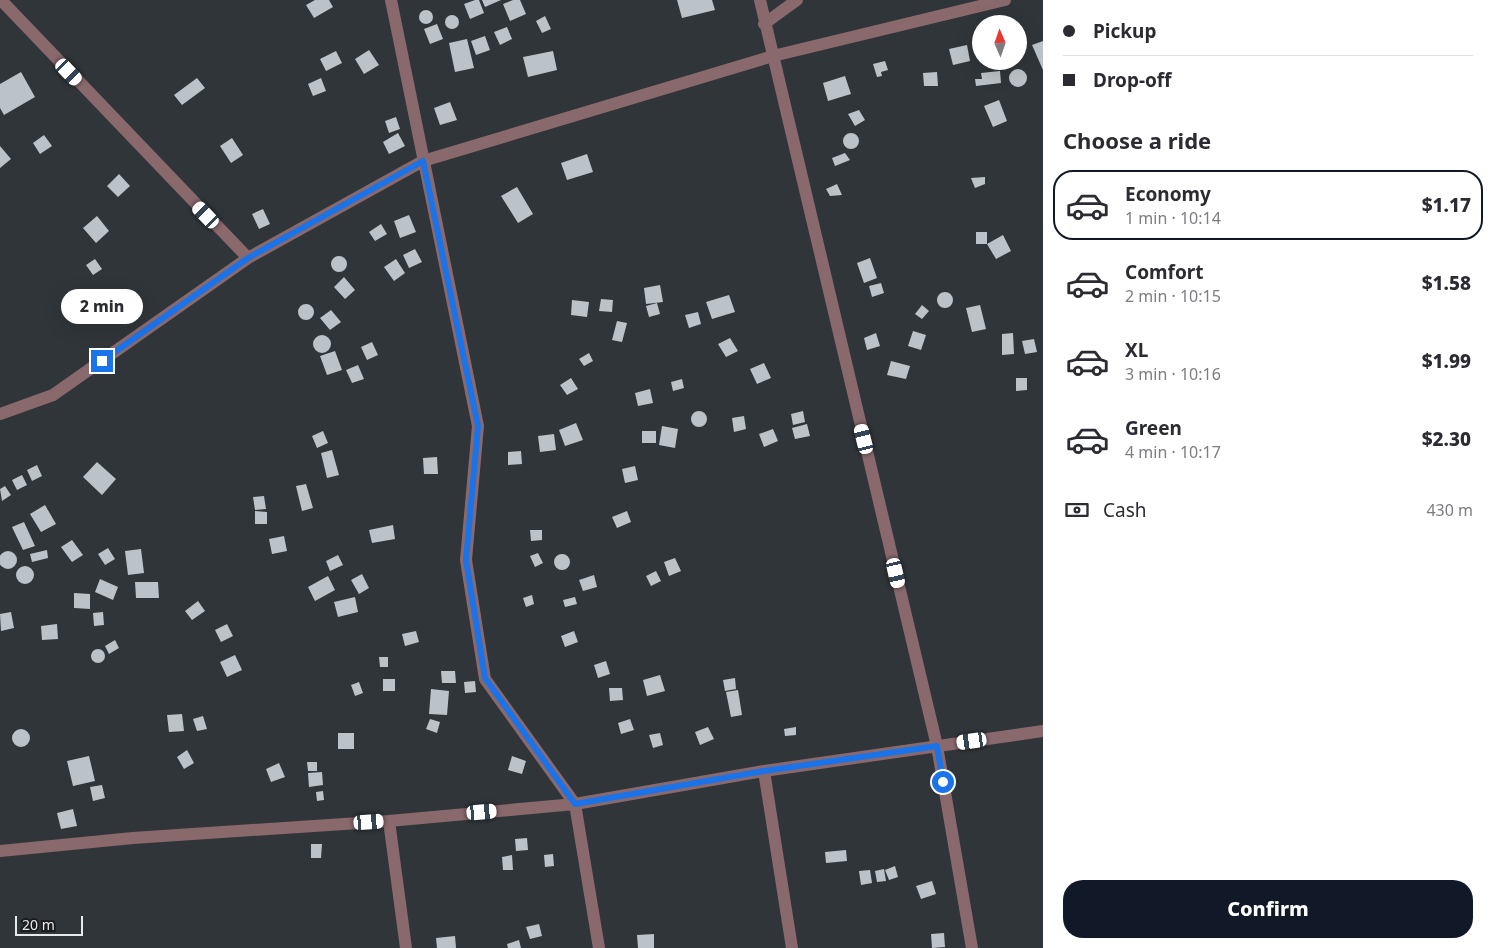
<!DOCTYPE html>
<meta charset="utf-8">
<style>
:root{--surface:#fff;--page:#f7f7f7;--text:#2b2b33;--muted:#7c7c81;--line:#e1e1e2;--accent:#111827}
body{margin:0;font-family:"Noto Sans",sans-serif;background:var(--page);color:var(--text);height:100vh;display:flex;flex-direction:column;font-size:19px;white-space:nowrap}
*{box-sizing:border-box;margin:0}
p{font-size:16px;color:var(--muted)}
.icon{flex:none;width:28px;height:28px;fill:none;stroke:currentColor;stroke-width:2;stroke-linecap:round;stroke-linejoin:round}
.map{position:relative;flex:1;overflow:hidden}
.sheet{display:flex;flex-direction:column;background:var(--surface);width:450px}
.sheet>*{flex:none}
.guide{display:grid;align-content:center;height:110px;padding:0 20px;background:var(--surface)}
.needle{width:32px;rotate:358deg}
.fabs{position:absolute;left:972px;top:15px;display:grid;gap:10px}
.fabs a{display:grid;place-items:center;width:55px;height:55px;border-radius:50%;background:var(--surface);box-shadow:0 5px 20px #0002;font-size:25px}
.scale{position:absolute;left:15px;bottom:12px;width:68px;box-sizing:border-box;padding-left:5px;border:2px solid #e7eaed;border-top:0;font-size:14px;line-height:18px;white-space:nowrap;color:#e7eaed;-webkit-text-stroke:4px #1a1c1e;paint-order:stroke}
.end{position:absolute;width:22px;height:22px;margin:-11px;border:6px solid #1a73e8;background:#fff;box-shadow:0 0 0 2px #fff}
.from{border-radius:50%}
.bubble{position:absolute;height:35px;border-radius:18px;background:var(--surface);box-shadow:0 5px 20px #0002;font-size:16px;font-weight:800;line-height:35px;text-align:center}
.car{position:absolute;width:15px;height:30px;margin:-15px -8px;border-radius:6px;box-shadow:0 0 4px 1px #0007;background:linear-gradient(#fff 24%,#345 0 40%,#fff 0 76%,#345 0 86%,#fff 0)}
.guide b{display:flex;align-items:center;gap:18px;height:48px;font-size:19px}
.guide b+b{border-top:1px solid var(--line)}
.guide i{width:12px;height:12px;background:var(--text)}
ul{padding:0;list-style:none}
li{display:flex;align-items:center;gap:15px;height:70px;margin:0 10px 8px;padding:0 10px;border:2px solid transparent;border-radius:20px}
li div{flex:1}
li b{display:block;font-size:19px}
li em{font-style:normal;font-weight:800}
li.current{border-color:var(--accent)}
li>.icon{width:45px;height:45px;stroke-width:1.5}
h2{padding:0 20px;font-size:22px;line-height:60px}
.pay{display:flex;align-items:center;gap:12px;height:55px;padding:0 20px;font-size:19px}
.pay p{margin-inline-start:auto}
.button{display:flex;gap:10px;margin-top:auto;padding:10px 20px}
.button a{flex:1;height:58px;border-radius:20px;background:var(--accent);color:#fff;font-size:20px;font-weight:800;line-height:58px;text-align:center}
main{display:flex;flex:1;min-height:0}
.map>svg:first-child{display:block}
</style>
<main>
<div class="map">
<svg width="1043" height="948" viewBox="0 0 1043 948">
<rect width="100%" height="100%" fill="#303539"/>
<path fill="#bcc3c8" d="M315 0H329L333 7 314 18 306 5Z
M475 0H479L484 13 470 19 464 4Z
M482 0H501L485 7Z
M513 0H520L526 14 510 21 503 4Z
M677 0H712L715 10 682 18Z
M419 17a7 7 0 1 1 14 0a7 7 0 1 1-14 0Z
M445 22a7 7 0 1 1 14 0a7 7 0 1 1-14 0Z
M545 16 551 29 542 33 536 21Z
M437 24 443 39 430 44 424 29Z
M507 27 512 39 500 45 494 32Z
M485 36 490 50 476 55 471 41Z
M467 39 474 68 455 72 449 43Z
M1043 41V70L1032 45Z
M967 45 970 61 953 65 949 49Z
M369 50 379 65 364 74 355 59Z
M336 51 342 63 326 71 320 59Z
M553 51 557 70 528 77 523 57Z
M885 61 888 70 881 72 882 76 877 77 873 64Z
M1009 78a9 9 0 1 1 18 0a9 9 0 1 1-18 0Z
M1000 71 1001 83 976 86 975 79H982L981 73Z
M21 72 35 97 4 115 0 108V84Z
M937 72 938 86H924L923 73Z
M845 76 851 94 828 101 823 83Z
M197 78 205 88 182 105 174 95Z
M321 78 326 91 313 96 308 84Z
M999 100 1007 121 993 127 984 106Z
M450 102 457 120 440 125 434 108Z
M859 110 865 120 855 126 848 114Z
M396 117 400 129 389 133 385 121Z
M398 133 405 146 389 154 383 142Z
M843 141a8 8 0 1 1 16 0a8 8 0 1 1-16 0Z
M44 135 52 146 40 154 33 143Z
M232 138 243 155 231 163 220 146Z
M0 146 11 159 0 168Z
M845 153 850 160 835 166 832 158Z
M587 154 593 172 567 180 561 163Z
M119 174 130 186 118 197 107 186Z
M985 177V184L975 188 971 178Z
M837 184 842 195 830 196 826 189Z
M517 187 533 214 518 223 501 196Z
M263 209 270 224 259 229 252 214Z
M409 215 416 232 400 238 394 221Z
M97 216 109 231 96 243 83 228Z
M381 224 387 234 375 241 369 232Z
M976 232H987V244H976Z
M1003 235 1011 251 996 259 987 244Z
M415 249 422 262 409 268 403 255Z
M331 264a8 8 0 1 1 16 0a8 8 0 1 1-16 0Z
M870 258 877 278 864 283 857 263Z
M95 259 102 269 93 275 86 265Z
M396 259 405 273 394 281 384 267Z
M344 277 355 290 345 299 334 287Z
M881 283 884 293 872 297 869 286Z
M660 285 663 302 646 304 644 288Z
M937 300a8 8 0 1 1 16 0a8 8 0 1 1-16 0Z
M729 295 735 312 712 319 706 302Z
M601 299 613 300 612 312 599 311Z
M572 300 589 302 587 317 571 315Z
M657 303 660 314 649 317 646 306Z
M298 312a8 8 0 1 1 16 0a8 8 0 1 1-16 0Z
M922 305 929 311 922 319 915 314Z
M980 305 986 329 972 332 966 308Z
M331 310 341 322 330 330 320 318Z
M698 312 701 324 689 328 685 315Z
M617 321 627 323 622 342 612 340Z
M913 331 926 335 921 350 908 346Z
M876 333 880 346 867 350 864 338Z
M1013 333 1014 354 1002 355V334Z
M313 344a9 9 0 1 1 18 0a9 9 0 1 1-18 0Z
M730 338 738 351 726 357 718 344Z
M1034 339 1037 352 1025 354 1022 341Z
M372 342 378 355 367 360 361 347Z
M335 351 342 370 327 375 320 356Z
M589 353 593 361 584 366 579 359Z
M891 361 910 366 906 379 887 375Z
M764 363 771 378 757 384 750 369Z
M358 365 364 379 352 383 346 370Z
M571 378 578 389 567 395 560 385Z
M1016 378H1027V390L1016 391Z
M682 379 684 388 673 391 671 382Z
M650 389 653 403 638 406 635 393Z
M691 419a8 8 0 1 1 16 0a8 8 0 1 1-16 0Z
M803 411 805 422 793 425 791 414Z
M744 416 746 429 734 432 732 418Z
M576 423 583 440 565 446 559 430Z
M807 424 810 436 795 439 792 428Z
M662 426 678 429 675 448 659 445Z
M773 429 778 441 764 447 759 434Z
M323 431 328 443 317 448 312 436Z
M642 431H656V443H642Z
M554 434 556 450 540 452 538 436Z
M332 450 339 475 327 478 321 453Z
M521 451 522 464 508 465V452Z
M437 457 438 474H424L423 458Z
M97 462 116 479 102 495 83 477Z
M37 465 42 476 32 481 27 470Z
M635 466 638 480 625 483 622 469Z
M22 475 27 485 17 490 12 480Z
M306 484 313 508 302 511 296 486Z
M5 486 11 495 2 501 0 489Z
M264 496 266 509 255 510 253 497Z
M45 505 56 524 41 532 30 514Z
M255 511 267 512V524H255Z
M627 511 631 522 617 528 612 517Z
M24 522 35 546 23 550 12 527Z
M393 525 395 539 372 543 369 530Z
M530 530H542V540L531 541Z
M284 536 287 551 272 554 269 539Z
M72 540 83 555 72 562 61 547Z
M108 548 115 559 105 565 98 554Z
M141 549 144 573 128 575 125 551Z
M47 550 48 558 32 562 30 554Z
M-1 560a9 9 0 1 1 18 0a9 9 0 1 1-18 0Z
M538 553 543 563 535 567 530 556Z
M554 562a8 8 0 1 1 16 0a8 8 0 1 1-16 0Z
M338 555 343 565 330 571 326 561Z
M675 558 681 571 669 576 664 562Z
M16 575a9 9 0 1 1 18 0a9 9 0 1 1-18 0Z
M656 571 661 581 651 586 646 576Z
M362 574 369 588 359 594 351 580Z
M594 575 597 587 583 591 579 580Z
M328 576 335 590 315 601 308 587Z
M100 579 118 587 113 600 95 592Z
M135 582H158L159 598H136Z
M74 593 90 594V609L74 608Z
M532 595 534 604 526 607 523 598Z
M355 597 358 612 338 617 334 602Z
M575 597 577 604 565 607 563 600Z
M198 601 205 611 192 620 185 611Z
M11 612 14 628 1 631 0 614Z
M103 612 104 625 94 626 93 613Z
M57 624 58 639 42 640 41 626Z
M227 624 233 636 221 642 215 630Z
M416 631 419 642 405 646 402 634Z
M574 631 578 642 565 647 561 636Z
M115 640 119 648 109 654 105 646Z
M91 656a7 7 0 1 1 14 0a7 7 0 1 1-14 0Z
M235 655 242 670 227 677 220 662Z
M379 657H388V667H380Z
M606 661 610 674 598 678 594 665Z
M441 671H455L456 683H442Z
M660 675 665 691 647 696 643 680Z
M735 678 736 689 725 691 723 680Z
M383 679H395V691H383Z
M475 681 476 692 465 693 464 682Z
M359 682 363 693 355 696 351 685Z
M609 688H622L623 700 610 701Z
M431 689 449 691 447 715 429 714Z
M738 690 742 715 731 717 726 692Z
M182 714 184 731 169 732 167 715Z
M203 716 207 729 197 731 193 719Z
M430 719 440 722 437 733 426 729Z
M630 719 634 730 621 734 618 723Z
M708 727 714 739 700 745 695 732Z
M796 727V735L785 736 784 729Z
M12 738a9 9 0 1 1 18 0a9 9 0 1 1-18 0Z
M338 733H354V749H338Z
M660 733 663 745 653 748 649 735Z
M187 750 194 763 184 769 177 757Z
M89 756 95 781 73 786 67 761Z
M512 756 526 761 522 774 508 770Z
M307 762H317V771H308Z
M279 763 285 777 271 782 266 769Z
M322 772 323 785 309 787 308 773Z
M102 785 105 798 93 801 90 787Z
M323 791 324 800 317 801 316 792Z
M73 809 77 826 61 829 57 813Z
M527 838 528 850 516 851 515 839Z
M311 844H322L321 858H311Z
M846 850 847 861 826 863 825 852Z
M553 854 554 866 545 867 544 855Z
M512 855 513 870H503L502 857Z
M895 866 898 877 889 880 885 870Z
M884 869 886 881 877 882 875 871Z
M870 870 872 883 861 885 859 871Z
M932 881 936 894 921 899 916 886Z
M539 924 542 936 530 939 526 927Z
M944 933 945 947 932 948 931 934Z
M654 934V948H638L637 935Z
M455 936 456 948H437L436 938Z
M519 940 521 948H508L507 944Z"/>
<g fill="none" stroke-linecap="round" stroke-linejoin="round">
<path stroke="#8a696d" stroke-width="12" d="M1 0 248 258
M391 0 478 426 466 560 485 679 575 804 599 948
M760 0 937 746 972 948
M764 24 797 0
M0 414 53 395 248 258 423 161 773 56 1005 0
M764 771 792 948
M389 821 406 948
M0 851 133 838 389 821 575 804 764 771 1043 731"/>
</g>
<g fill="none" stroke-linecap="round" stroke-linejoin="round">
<path stroke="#1a73e8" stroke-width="6" d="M102 361 248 258 423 161 478 426 466 560 485 678 575 804 764 771 937 746 943 782"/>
</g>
</svg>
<div class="fabs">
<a><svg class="needle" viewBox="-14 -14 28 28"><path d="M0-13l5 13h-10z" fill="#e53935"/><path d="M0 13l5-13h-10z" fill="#7c7c81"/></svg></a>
</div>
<div class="scale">20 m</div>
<i class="end from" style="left:943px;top:782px"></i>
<i class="end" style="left:102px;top:361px"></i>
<div class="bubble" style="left:61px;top:289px;width:82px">2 min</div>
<i class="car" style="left:69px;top:72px;rotate:136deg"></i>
<i class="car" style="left:206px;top:215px;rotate:316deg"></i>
<i class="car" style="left:864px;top:439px;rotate:346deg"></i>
<i class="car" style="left:896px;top:573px;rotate:167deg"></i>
<i class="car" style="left:972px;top:741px;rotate:262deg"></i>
<i class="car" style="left:482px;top:812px;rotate:85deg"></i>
<i class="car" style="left:369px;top:822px;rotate:86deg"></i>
</div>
<section class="sheet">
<div class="guide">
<b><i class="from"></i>Pickup</b>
<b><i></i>Drop-off</b>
</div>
<h2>Choose a ride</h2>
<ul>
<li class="current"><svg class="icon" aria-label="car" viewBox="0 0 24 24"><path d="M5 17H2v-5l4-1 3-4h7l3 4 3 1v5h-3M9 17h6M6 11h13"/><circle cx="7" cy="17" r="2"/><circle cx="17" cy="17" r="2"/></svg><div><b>Economy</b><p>1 min · 10:14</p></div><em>$1.17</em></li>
<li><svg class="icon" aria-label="car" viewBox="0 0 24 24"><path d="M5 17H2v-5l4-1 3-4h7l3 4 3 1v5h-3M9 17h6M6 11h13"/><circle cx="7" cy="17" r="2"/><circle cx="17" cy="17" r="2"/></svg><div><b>Comfort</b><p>2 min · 10:15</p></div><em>$1.58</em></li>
<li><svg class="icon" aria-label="car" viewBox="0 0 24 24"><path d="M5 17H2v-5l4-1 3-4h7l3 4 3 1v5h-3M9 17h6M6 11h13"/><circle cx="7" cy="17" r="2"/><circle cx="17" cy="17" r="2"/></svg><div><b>XL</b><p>3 min · 10:16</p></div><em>$1.99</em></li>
<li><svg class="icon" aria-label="car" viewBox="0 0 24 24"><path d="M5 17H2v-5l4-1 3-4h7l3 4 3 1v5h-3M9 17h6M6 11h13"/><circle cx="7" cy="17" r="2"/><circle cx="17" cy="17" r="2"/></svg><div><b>Green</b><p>4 min · 10:17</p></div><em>$2.30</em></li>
</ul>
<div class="pay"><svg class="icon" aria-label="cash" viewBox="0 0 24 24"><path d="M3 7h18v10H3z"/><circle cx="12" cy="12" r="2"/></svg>Cash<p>430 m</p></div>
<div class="button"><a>Confirm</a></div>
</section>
</main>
